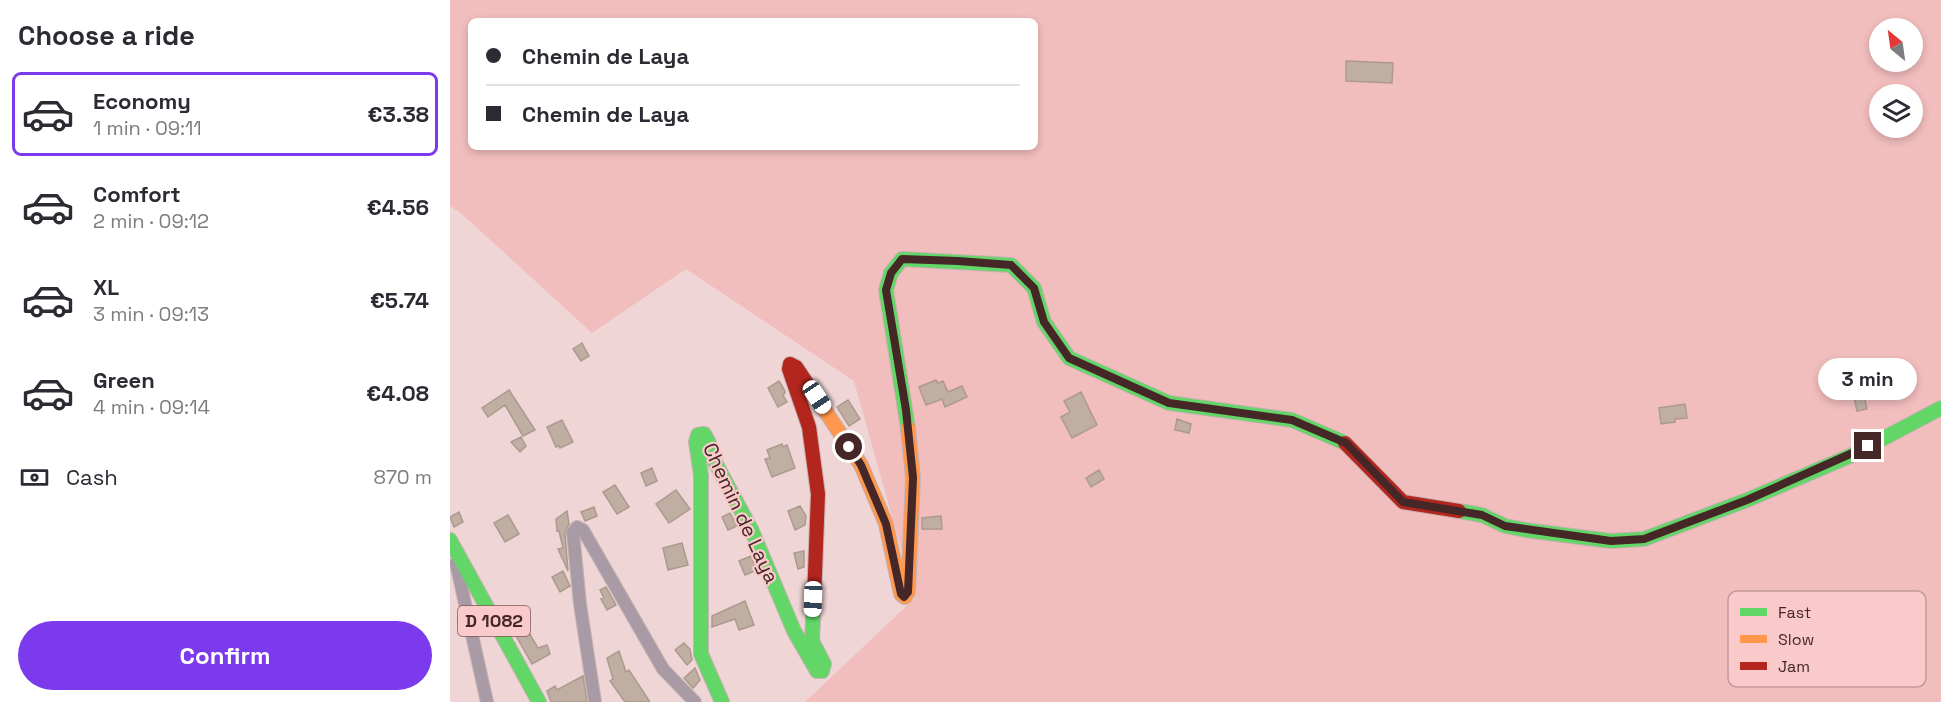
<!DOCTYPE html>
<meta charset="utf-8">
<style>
:root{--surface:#fff;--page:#f2f2f3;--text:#2b2b33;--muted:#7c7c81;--line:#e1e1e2;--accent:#7c3aed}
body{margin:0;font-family:"Space Grotesk",sans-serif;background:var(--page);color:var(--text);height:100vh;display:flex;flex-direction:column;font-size:22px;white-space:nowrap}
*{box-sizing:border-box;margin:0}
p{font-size:20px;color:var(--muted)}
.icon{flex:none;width:33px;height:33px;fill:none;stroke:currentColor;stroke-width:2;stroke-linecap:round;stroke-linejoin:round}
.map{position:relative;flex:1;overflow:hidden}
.panel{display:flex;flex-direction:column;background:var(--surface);width:450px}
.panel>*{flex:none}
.banner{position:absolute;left:18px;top:18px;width:570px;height:132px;border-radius:9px;box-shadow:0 3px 9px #0003;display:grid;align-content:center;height:132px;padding:0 18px;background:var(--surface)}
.needle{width:39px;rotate:331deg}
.fabs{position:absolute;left:1419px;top:18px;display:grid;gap:12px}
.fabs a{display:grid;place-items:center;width:54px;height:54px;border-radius:50%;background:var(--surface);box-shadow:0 3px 9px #0003;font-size:30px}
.end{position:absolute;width:27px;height:27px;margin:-14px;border:8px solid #452727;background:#fff;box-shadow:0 0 0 3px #fff}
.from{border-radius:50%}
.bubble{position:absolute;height:42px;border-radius:21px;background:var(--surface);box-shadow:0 3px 9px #0003;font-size:20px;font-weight:700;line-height:42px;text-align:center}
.car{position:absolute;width:18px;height:36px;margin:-18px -9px;border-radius:8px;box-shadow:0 0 4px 2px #0007;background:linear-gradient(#fff 24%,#345 0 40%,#fff 0 76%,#345 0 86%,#fff 0)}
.banner b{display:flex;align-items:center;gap:21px;height:57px;font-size:22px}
.banner b+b{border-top:2px solid var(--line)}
.banner i{width:15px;height:15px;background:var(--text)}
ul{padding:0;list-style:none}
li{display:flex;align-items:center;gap:18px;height:84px;margin:0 12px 9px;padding:0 6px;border:3px solid transparent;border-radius:9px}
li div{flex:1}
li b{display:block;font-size:22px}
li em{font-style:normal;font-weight:700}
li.selected{border-color:var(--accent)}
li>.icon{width:54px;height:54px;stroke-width:1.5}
h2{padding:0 18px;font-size:27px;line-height:72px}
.pay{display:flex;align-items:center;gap:15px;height:66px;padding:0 18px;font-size:22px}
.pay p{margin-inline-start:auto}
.action{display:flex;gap:12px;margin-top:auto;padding:12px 18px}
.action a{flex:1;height:69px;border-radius:36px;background:var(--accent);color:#fff;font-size:24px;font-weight:700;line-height:69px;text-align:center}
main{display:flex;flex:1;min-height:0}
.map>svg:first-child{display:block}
</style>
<main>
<section class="panel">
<h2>Choose a ride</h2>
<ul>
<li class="selected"><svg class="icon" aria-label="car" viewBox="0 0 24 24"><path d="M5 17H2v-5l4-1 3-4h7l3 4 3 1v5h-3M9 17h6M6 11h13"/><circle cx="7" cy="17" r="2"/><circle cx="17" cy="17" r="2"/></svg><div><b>Economy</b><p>1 min · 09:11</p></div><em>€3.38</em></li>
<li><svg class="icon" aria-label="car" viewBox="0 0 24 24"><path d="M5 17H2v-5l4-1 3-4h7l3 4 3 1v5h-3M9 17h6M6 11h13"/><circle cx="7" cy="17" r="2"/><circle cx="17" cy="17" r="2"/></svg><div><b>Comfort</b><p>2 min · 09:12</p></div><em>€4.56</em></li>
<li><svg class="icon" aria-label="car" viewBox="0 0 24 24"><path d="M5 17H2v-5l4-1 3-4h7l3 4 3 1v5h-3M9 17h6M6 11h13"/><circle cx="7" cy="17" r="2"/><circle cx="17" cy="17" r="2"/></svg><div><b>XL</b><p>3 min · 09:13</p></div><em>€5.74</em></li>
<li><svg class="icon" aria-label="car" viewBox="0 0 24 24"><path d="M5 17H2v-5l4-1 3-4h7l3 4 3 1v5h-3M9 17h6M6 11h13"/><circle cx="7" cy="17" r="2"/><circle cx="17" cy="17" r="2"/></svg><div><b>Green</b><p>4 min · 09:14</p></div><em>€4.08</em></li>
</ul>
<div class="pay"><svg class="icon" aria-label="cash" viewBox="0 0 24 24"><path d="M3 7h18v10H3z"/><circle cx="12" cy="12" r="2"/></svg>Cash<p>870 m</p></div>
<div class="action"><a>Confirm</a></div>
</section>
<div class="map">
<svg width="1491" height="702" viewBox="0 0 1491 702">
<rect width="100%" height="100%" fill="#efd5d5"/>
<path fill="#f2bdbd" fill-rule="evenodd" d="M0 0H1491V702H355L465 598 404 381 236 269 142 333 12 214 0 206ZM21 21H585V147H21ZM1430 28H1462V62H1430ZM1430 94H1462V128H1430Z"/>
<path fill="#c1aea3" stroke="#ac9a8e" stroke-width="1.5" d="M896 61 943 63 942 83 896 81Z
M132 343 139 356 131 361 123 349Z
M486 380 488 383 493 381 498 392 512 386 517 397 495 407 492 399 476 405 469 387Z
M329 381 335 391V393L333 395 337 402 328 407 318 388Z
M59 390 85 430 73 436 55 405 38 417 32 408Z
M1413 391 1417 409 1407 411 1403 393Z
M631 392 647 425 622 438 611 417 620 412 614 401Z
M398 400 410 419 399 426 387 407Z
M1235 404 1237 418 1225 419V422L1211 424 1209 408Z
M727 419 741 424 739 433 725 430Z
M112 420 123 442 110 448 109 446 106 447 97 427Z
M71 437 76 446 70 452 61 442Z
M332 444 333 447 337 445 345 468 322 477 315 459 320 458 317 450Z
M202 468 207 481 196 486 191 473Z
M649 470 654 479 641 487 636 478Z
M165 485 179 507 167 514 153 492Z
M226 490 240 509 219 523 206 504Z
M350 506 356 516 355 525 345 530 338 511Z
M144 507 147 516 135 521 131 512Z
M117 511 119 524 115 534 118 571 108 549 113 548 109 531H107L106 519Z
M9 512 13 522 4 527 0 517Z
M280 513 287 526 278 530 272 517Z
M58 515 69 534 55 542 44 523Z
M491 516 492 529H472V518Z
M232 543 238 565 218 570 213 548Z
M354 551V567L348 569 344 553Z
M301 556 307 570 295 575 289 561Z
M113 571 120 586 110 592 102 577Z
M156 587 166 605 157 610 151 599 154 598 150 590Z
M295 601 304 625 289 630 285 619 262 627V616Z
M76 628 88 648 97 645 100 654 82 664 65 634Z
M234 643 240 649 242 660 237 665 225 650Z
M169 651 176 672 179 670 200 702H175L160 681 163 679 157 658Z
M245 668 250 680 243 688 234 678Z
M133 676 137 702H101L97 691 105 686 107 690Z"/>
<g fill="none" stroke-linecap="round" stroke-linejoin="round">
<g stroke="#c7b1b1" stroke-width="14">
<path id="street" d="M6 563 37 702
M145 702 130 604 123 533 127 527 133 530 213 669 245 702"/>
</g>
<g stroke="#c7b1b1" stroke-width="16">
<path id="fast" d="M458 428 436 290 441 273 452 259 561 265 584 288 594 322 619 358 719 403 842 420 895 443
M1009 511 1032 515 1055 526 1075 530 1161 541 1194 539 1297 500 1400 456 1491 408
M0 540 89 702
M272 702 251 654V475L246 442 248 435 254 434 259 443 258 449 302 531 344 631 367 671H372L374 664 362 641 364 599"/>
</g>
<g stroke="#c7b1b1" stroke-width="16">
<path id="slow" d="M364 394 411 465 436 524 451 594 455 597 458 592 463 478 458 428"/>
</g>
<g stroke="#c7b1b1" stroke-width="16">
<path id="jam" d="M364 394 346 367 340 364 339 369 359 427 368 494 364 599
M895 443 953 502 1009 511"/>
</g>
<use href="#street" stroke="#a89ba6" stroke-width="12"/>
<use href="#fast" stroke="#63d668" stroke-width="14"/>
<use href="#slow" stroke="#ff974d" stroke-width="14"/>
<use href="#jam" stroke="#b3261e" stroke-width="14"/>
</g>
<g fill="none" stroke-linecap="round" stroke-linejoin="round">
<path stroke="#452727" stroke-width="8" d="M399 447 411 465 436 524 451 594 454 597 458 592 463 478 456 410 436 290 441 273 452 259 508 261 561 265 584 288 594 322 619 358 719 403 842 420 896 443 953 502 1032 515 1055 526 1161 541 1194 539 1297 500 1418 446"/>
</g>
<g text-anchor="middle" stroke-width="4.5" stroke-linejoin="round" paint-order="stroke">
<rect fill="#facaca" stroke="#7b5858" stroke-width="1.5" x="8" y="606" width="72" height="30" rx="4.5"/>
<g font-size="18" font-weight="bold" fill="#452727">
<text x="44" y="627">D 1082</text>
</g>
<g font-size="20" fill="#452727" stroke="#facaca">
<text transform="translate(291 513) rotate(65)" y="7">Chemin de Laya</text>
</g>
</g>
<rect x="1278" y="591" width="198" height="96" rx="9" fill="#facaca" stroke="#c49999" stroke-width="1.5"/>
<rect x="1290" y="608" width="27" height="8" fill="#63d668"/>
<rect x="1290" y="635" width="27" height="8" fill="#ff974d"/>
<rect x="1290" y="662" width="27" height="8" fill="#b3261e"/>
<g font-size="16" fill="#452727">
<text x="1328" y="618">Fast</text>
<text x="1328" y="645">Slow</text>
<text x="1328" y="672">Jam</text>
</g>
</svg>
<div class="fabs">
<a><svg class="needle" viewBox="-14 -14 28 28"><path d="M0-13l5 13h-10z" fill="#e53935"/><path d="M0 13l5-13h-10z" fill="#7c7c81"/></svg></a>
<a><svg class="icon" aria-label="layers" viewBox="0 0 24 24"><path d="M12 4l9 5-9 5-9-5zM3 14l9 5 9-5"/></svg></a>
</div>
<i class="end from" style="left:399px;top:447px"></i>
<i class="end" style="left:1418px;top:446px"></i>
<div class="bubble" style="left:1368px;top:358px;width:99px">3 min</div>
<i class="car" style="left:367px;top:397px;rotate:146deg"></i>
<i class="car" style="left:363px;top:599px;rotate:182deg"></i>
<div class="banner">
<b><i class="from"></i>Chemin de Laya</b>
<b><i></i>Chemin de Laya</b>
</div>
</div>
</main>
